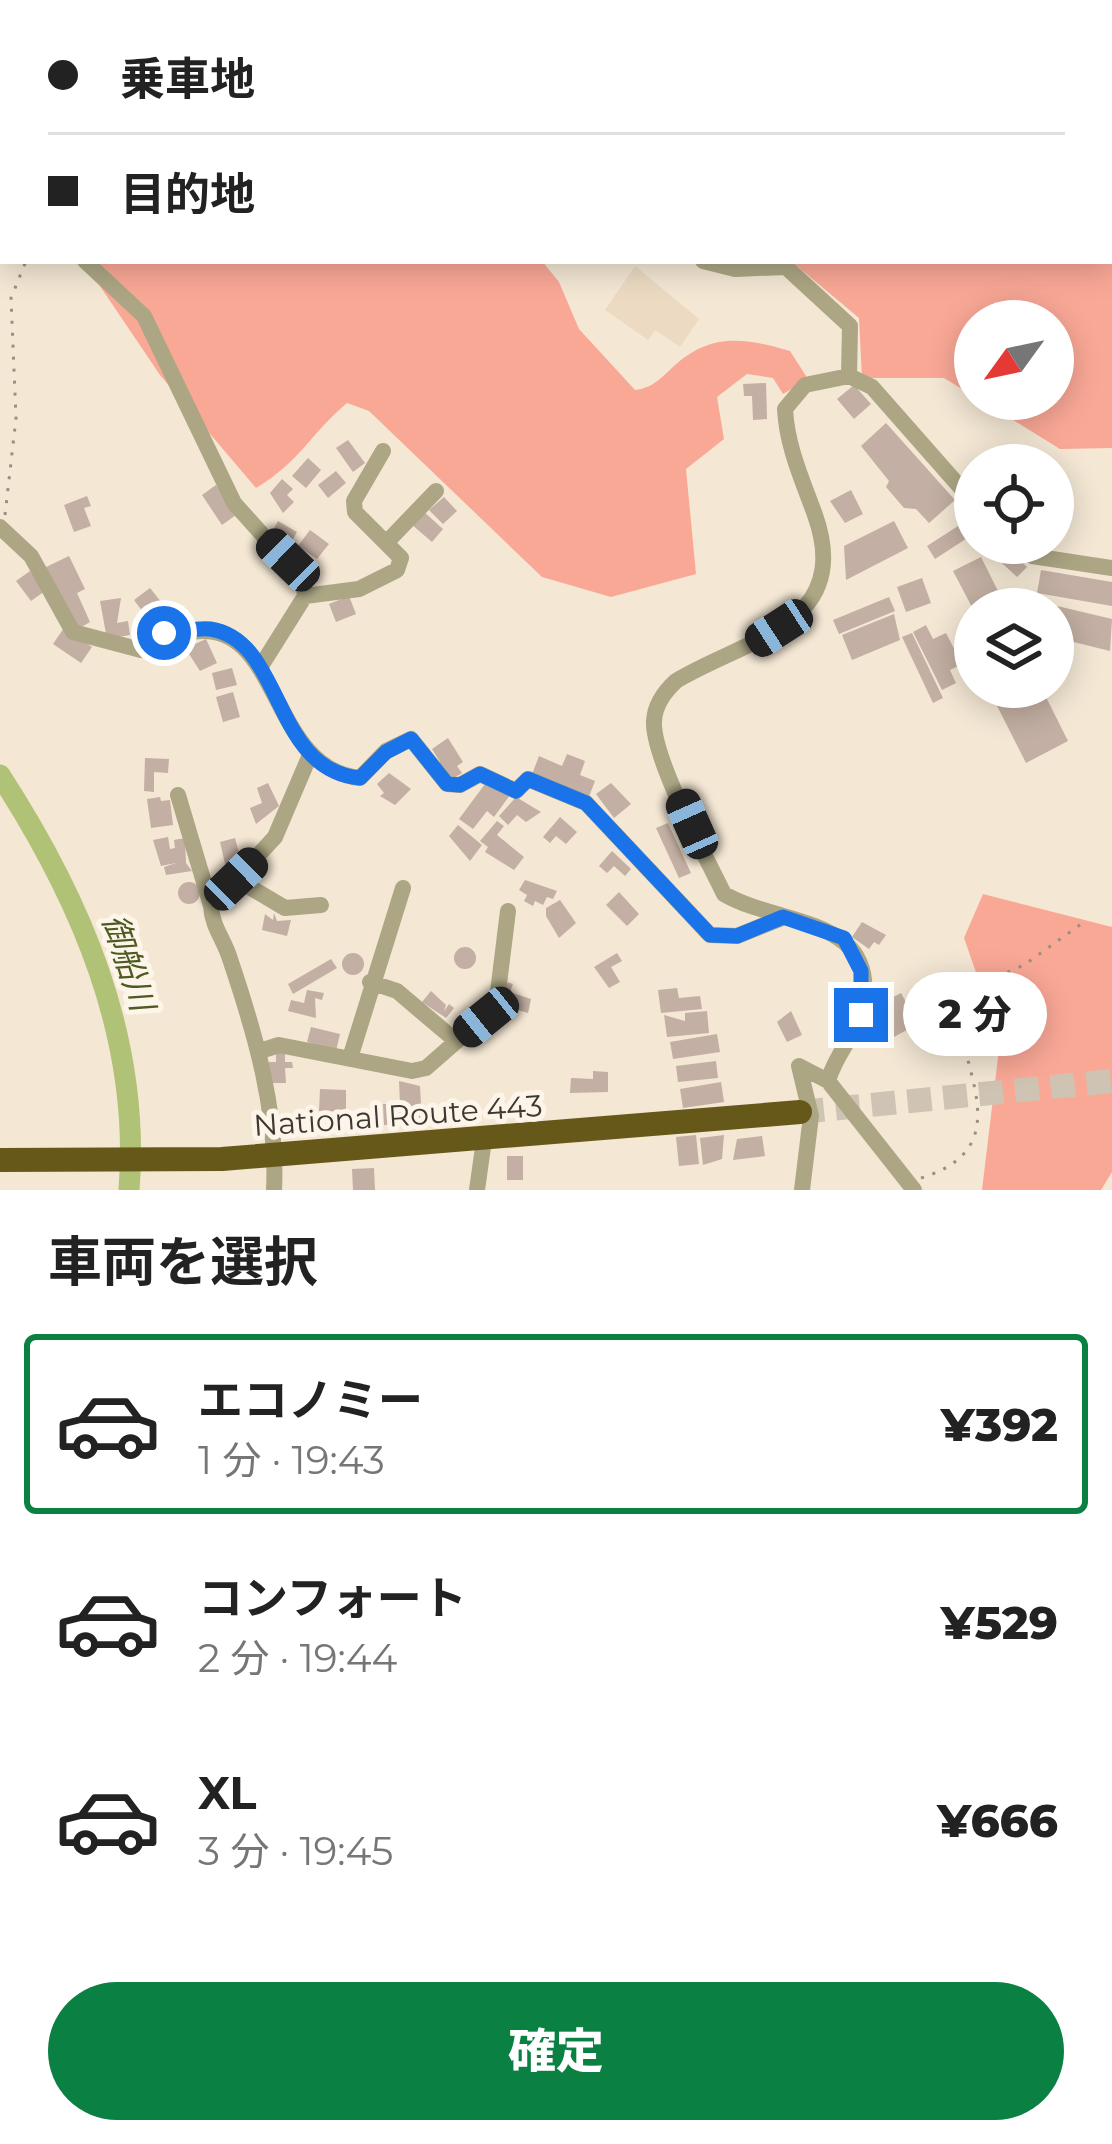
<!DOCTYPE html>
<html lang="ja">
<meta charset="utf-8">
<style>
:root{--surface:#fff;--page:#f2f2f2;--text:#222;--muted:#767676;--line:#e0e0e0;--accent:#0b8043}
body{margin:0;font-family:Montserrat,"Noto Sans JP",sans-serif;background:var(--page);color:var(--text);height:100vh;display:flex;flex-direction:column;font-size:45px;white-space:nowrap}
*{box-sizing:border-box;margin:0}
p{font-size:39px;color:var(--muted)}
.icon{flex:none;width:66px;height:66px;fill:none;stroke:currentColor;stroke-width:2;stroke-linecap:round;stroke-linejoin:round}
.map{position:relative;height:1190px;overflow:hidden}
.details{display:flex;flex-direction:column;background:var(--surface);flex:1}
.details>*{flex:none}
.hud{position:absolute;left:0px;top:0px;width:1113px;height:264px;box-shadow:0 6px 30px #0003;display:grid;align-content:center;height:264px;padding:0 48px;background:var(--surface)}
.needle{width:78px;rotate:237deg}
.fabs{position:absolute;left:954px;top:300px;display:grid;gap:24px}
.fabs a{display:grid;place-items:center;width:120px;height:120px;border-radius:50%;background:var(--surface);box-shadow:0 6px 30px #0003;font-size:60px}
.end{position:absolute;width:54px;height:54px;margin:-27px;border:15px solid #1a73e8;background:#fff;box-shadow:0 0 0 6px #fff}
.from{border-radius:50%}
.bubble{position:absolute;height:84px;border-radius:42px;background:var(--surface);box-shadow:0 6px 30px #0003;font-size:39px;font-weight:800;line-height:84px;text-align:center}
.car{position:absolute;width:36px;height:72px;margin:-36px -18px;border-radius:15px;box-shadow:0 0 9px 3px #0007;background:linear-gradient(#222 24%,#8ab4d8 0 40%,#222 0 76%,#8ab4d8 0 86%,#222 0)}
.hud b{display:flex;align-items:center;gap:42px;height:114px;font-size:45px}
.hud b+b{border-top:3px solid var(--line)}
.hud i{width:30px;height:30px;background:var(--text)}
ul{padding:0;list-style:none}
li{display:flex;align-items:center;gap:36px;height:180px;margin:0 24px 18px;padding:0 24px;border:6px solid transparent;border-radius:12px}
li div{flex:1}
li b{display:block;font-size:45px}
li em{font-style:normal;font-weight:800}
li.current{border-color:var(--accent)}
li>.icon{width:108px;height:108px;stroke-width:1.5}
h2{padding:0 48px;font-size:54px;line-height:144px}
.cta{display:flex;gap:24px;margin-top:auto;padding:24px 48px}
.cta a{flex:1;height:138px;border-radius:72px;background:var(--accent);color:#fff;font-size:48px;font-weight:800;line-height:138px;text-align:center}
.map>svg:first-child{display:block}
</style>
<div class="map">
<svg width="1112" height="1190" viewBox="0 0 1112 1190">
<rect width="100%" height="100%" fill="#f4e7d4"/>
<path fill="#ecdbc2" d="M635 266 699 319 680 347 655 330 648 340 605 310Z"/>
<path fill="#faa896" d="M504 0H1112V448L1060 449 979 399H1053V321H975V397L944 378H862L859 318 791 261H1110V3Z
M83 261H542L559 282 579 329 635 390C653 388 661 378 674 366 711 332 746 338 790 351L808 379 783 394 773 378 747 374 717 397 724 439 686 469 696 574 611 597 542 577 369 411 347 403C309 435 301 461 256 488L160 375Z
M983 894 1112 927V1172L1101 1190H982L1000 1041 964 938Z"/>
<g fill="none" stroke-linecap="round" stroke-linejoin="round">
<path stroke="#b0c275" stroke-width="21" d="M0 775C81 900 141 1038 129 1190"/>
</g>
<path fill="#c3afa3" d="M766 383 767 419 753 420 752 396H744L743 384Z
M854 385 871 404 854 419 837 399Z
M886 423 955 500 929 523 916 509 904 508 886 487 889 481 861 446Z
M348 440 365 463 353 472 336 448Z
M308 458 321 470 306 488 292 476Z
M336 471 346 483 328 498 318 485Z
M282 479 293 489 287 495 294 502 283 513 270 493Z
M216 485 236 515 222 525 202 495Z
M851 490 863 514 845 523 830 501Z
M87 496 91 506 84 508 91 526 74 532 64 505Z
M444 497 457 511 443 524 429 510Z
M423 511 443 529 432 542 411 524Z
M975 515V533L935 559 927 546Z
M278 521 297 532 288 548 269 537Z
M894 521 908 548 846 580 844 546Z
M310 530 329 544 317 559 298 546Z
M1002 543 1027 567 1017 577 991 553Z
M69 556 85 589 77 593 90 622 76 630 42 569Z
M981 557 999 593 989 598 995 609H973L953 571Z
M1041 570 1112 582V606L1037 593Z
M30 571 45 591 31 601 16 581Z
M922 578 931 603 906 612 897 587Z
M150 588 166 608 149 620 134 600Z
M349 596 356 614 336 622 329 604Z
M889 597 895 611 839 634 833 620Z
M121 598 117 623 128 621 130 635 107 639 100 601Z
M1053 605 1112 619 1110 651 1053 637Z
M894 614 900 640 852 660 842 635Z
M926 625 933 639 946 633 962 664 950 670 956 683 942 690 913 632Z
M64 628 92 647 81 663 53 644Z
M912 633 943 698 933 703 902 637Z
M191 635 195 644 206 639 217 663 200 671 180 640Z
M232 668 237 685 216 690 212 673Z
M1041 687 1068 741 1026 763 988 688Z
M233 692 240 717 223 722 216 697Z
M448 738 463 762 457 766 462 773 452 779 436 764 440 762 432 749Z
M567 754 585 761 580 775 595 781 588 799 531 777 539 756 562 766Z
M145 758 169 759 168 773 154 772V792L144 791Z
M389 773 411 789 395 805 380 796 384 793 377 784Z
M268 783 279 806 256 824 250 808 262 803 257 788Z
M611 783 631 804 614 818 596 794Z
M485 784 510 795 494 817 487 811 473 829 459 819Z
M160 797 161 801 170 800 173 825 151 828 147 799Z
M516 797 541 812 526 822 517 815 508 825 499 816Z
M560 817 577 832 566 844 556 836 550 843 543 837Z
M497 821 504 826 497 835 524 857 514 870 485 852 488 847 480 841Z
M668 823 691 873 679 878 656 828Z
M458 825 482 845 470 861 449 836Z
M168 837 170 849 175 848 174 840 185 838 186 863 192 871 166 875 164 867 176 863 161 866 153 840Z
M235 838 242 864 226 868 220 842Z
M612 851 631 869 625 876 614 866 607 873 599 866Z
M525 880 557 891 553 899 547 897 543 905 535 901 533 906 524 901 527 895 519 890Z
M178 893a11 11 0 1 1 22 0a11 11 0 1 1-22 0Z
M619 892 639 914 627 926 606 905Z
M560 900 576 923 559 938 546 916V908Z
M274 913 277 921 291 920 287 936 262 930 265 914 273 920Z
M862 922 886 935 879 945 874 942 869 949 852 937Z
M454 958a11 11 0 1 1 22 0a11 11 0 1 1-22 0Z
M342 964a11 11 0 1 1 22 0a11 11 0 1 1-22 0Z
M617 953 622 961 611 967 620 982 609 988 594 967Z
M331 959 337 968 293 994 288 984Z
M506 982 513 984 510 992 531 999 528 1013 515 1009 513 1015 500 1014Z
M677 988 679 998 700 996 702 1009 661 1013 658 990Z
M307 990 324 993 322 1000 315 998 316 1018 288 1011 291 1000 304 1003Z
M431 991 446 1005 444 1011 449 1004 454 1008 446 1018 422 1002Z
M901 993 918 1024 894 1037 876 1014 881 1012 878 1005Z
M707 1011 709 1033 667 1037 664 1015 685 1021V1013Z
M791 1011 802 1035 787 1042 777 1022Z
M311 1027 340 1034 336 1051 307 1042Z
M717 1034 720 1052 673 1059 670 1042Z
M276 1052H285V1062H292L293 1068H285L286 1083H269V1062H276Z
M716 1061 718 1078 678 1082 676 1066Z
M593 1071 608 1072V1092L570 1093 571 1078 593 1079Z
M399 1081 420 1086 422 1124 384 1125 383 1104H400Z
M721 1082 724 1102 683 1108 680 1089Z
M320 1089 346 1090V1112L319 1111Z
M696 1135 699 1164 679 1166 676 1137Z
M724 1135 722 1159 703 1165 700 1138Z
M762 1136 765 1156 733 1160 737 1139Z
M507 1156H523V1180H507Z
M374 1168 375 1190H353L352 1169Z"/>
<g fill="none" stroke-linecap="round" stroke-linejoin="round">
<path stroke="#cfc4b3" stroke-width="24" stroke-dasharray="24 12" stroke-linecap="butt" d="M800 1112 1112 1081"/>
<path stroke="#999083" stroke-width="3" stroke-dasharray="3 9" stroke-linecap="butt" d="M0 158 3 162
M5 515 16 418 11 298 26 261
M921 1178C1036 1143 935 1042 967 990L1024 965 1081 924"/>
<path stroke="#aca684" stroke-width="16" d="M488 0V3
M36 3 38 0
M85 261 144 316 234 503 303 580 305 596 261 666
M703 261 735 269 786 267 850 326 849 376 805 385 785 409C787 447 802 479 815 515 854 625 747 638 676 681 664 692 655 704 654 721 652 757 706 857 724 894 780 927 885 915 861 1014 856 1034 836 1053 828 1081
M849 376 872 387 975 504
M0 527 31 556 73 632 141 650C159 635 169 636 192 632 281 617 268 769 360 778L386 751 411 739 447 784 460 785 480 774 516 791 528 779 586 803 710 935 737 936 782 918
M386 543 436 491
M1016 543 1032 556 1112 568
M305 596 359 589 397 570 401 558 355 512 354 501 383 451
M178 795 211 906
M236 879 285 908 321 905
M370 982 397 991 456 1041
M260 1051 279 1045 412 1071 426 1068 490 1012 497 1000 508 911
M350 1058 403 888
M274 1190C278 1111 255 1033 230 959 224 939 212 927 211 906L275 837 310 755
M477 1190 484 1140
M802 1190 811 1116 799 1066 828 1081 914 1190"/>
<path stroke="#655818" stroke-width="24" d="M0 1160 222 1159 800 1112"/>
</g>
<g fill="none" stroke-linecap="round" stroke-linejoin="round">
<path stroke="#1a73e8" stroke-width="15" d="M164 633C178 633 197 627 210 629 285 640 271 770 360 778L386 752 411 739 447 784 460 785 480 774 516 791 528 779 586 803 710 935 737 936 783 917 844 938 861 971V1015"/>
</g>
<g text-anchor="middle" stroke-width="10" stroke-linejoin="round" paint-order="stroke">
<g font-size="30" fill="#3d3831" stroke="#fdf5ea">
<text transform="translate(398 1116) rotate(-4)" y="10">National Route 443</text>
</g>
<g font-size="33" font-style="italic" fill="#4e5a22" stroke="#fdf5ea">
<text transform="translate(129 962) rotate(72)" y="12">御船川</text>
</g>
</g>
</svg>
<div class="fabs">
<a><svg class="needle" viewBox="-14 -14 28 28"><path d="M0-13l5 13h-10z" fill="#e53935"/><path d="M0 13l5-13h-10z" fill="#767676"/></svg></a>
<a><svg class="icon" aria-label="locate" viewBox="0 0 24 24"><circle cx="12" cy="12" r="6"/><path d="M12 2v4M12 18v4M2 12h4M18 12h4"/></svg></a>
<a><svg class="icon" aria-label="layers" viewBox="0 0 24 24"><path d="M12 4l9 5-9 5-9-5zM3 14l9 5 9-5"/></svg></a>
</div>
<i class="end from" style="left:164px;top:633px"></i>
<i class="end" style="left:861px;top:1015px"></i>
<div class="bubble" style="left:903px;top:972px;width:144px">2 分</div>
<i class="car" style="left:288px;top:560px;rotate:314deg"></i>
<i class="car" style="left:779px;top:628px;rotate:237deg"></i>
<i class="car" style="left:692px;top:824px;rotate:336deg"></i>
<i class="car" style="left:236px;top:879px;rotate:46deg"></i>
<i class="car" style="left:486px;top:1017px;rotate:231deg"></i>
<div class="hud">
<b><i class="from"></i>乗車地</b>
<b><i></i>目的地</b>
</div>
</div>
<section class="details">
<h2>車両を選択</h2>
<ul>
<li class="current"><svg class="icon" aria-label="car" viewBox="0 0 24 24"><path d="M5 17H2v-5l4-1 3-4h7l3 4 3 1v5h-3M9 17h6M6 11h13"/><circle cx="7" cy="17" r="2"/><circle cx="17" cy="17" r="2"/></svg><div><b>エコノミー</b><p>1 分 · 19:43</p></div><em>¥392</em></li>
<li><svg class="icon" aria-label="car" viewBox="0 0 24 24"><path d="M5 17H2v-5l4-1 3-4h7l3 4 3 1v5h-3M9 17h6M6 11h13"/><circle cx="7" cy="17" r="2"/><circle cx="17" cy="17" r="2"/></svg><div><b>コンフォート</b><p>2 分 · 19:44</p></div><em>¥529</em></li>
<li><svg class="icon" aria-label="car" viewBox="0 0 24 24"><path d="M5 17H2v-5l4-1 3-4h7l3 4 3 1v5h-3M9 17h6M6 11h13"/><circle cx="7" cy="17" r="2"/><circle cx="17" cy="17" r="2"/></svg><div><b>XL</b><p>3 分 · 19:45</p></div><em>¥666</em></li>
</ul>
<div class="cta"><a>確定</a></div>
</section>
